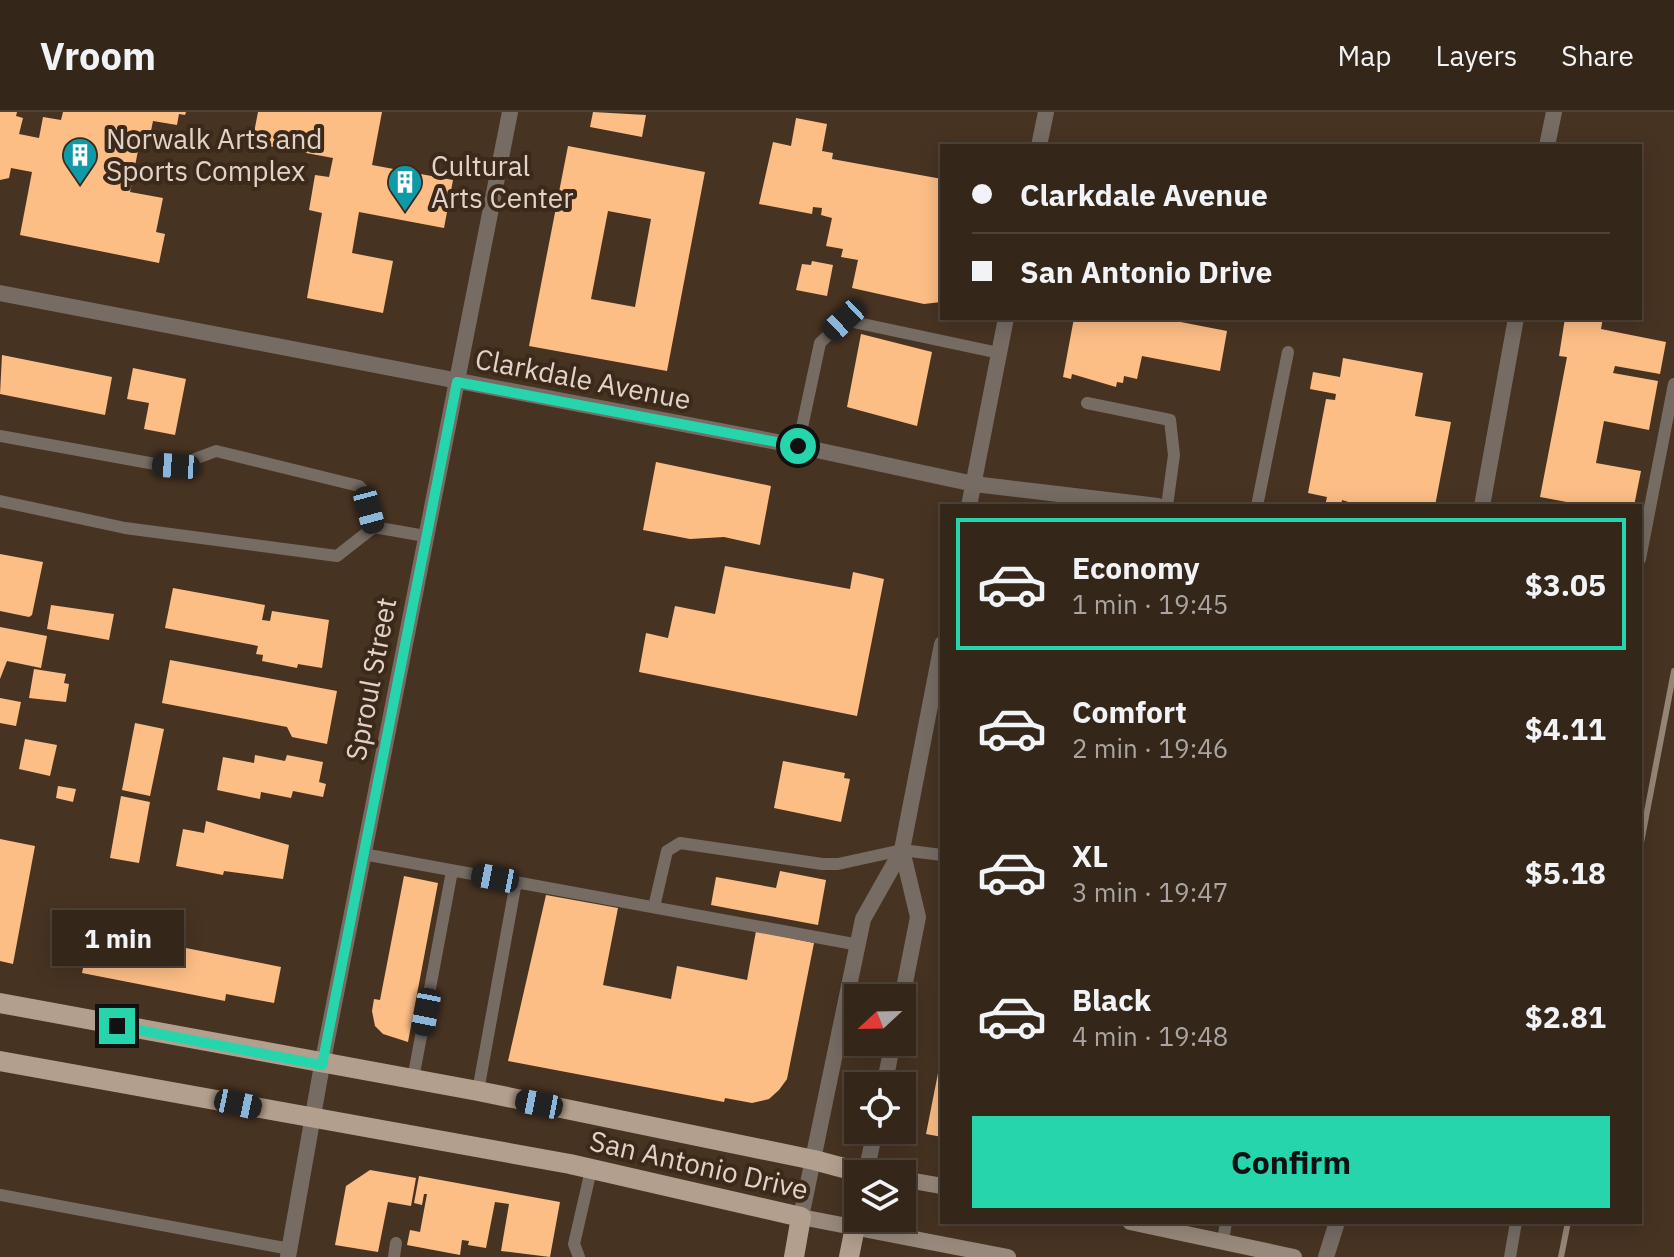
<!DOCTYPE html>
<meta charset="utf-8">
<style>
:root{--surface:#35261a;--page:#403227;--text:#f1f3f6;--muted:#aaa5a2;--line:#4f4339;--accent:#27d5ad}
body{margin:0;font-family:"IBM Plex Sans",sans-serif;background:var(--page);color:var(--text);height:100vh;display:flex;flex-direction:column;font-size:30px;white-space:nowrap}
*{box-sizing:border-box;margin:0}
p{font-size:26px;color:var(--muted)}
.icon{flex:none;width:44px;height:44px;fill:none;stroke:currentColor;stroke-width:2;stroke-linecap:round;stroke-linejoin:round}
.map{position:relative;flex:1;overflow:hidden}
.details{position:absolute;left:940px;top:392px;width:702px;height:720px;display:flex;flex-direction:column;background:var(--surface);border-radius:0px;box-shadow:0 4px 20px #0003,0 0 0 2px var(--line)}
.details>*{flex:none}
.hud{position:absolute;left:940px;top:32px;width:702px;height:176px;border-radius:0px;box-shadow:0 4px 20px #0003,0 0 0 2px var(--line);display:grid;align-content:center;height:176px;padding:0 32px;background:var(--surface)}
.needle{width:52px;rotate:248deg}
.controls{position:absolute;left:844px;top:872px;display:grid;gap:16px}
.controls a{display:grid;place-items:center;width:72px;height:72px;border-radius:0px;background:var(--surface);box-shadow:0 4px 20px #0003,0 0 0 2px var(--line);font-size:40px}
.end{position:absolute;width:36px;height:36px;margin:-18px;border:10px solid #27d5ad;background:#111;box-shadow:0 0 0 4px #111}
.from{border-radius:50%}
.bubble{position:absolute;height:56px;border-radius:0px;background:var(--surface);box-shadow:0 4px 20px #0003,0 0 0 2px var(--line);font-size:26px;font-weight:800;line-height:56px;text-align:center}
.car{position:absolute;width:24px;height:48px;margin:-24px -12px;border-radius:10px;box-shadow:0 0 6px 2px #0007;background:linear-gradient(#222 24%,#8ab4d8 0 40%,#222 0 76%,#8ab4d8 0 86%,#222 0)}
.hud b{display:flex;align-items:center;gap:28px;height:76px;font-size:30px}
.hud b+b{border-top:2px solid var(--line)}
.hud i{width:20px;height:20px;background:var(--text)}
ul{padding:14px 0 0;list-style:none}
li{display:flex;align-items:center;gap:24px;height:132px;margin:0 16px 12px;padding:0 16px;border:4px solid transparent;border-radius:0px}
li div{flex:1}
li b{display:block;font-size:30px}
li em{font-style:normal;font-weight:800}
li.on{border-color:var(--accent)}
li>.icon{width:72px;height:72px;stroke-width:1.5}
.cta{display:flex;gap:16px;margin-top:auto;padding:16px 32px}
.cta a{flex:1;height:92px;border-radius:0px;background:var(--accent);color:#111;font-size:32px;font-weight:800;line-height:92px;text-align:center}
header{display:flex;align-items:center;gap:48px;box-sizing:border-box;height:112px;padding:0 40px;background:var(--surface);border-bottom:2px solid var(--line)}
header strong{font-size:38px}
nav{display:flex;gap:44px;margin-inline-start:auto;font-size:28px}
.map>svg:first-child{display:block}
</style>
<header>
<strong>Vroom</strong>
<nav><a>Map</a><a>Layers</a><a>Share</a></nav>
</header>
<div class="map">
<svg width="1674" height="1145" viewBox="0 0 1674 1145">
<rect width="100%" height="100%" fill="#473322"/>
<path fill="#fdbe86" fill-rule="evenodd" d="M0 0H17L16 4 23 6 19 22 39 26 43 5 61 8 63 0H186L185 3 179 2 177 13 153 9 150 24 141 23 130 80 163 86 156 120 165 122 159 151 20 123 32 60 11 56 9 66 0 68Z
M258 0H382L372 53 453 68 444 116 359 100 352 141 393 149 383 201 307 186 322 101 309 98 315 63 329 65 333 46 252 31Z
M593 0 646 3 642 25 590 15Z
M796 6 827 12 822 39 833 41 832 47 942 67 941 190 924 192 852 176 858 148 841 145 843 137 826 134 832 106 821 103 822 96 813 95 812 102 759 92 773 30 791 34Z
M568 34 705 60 667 259 529 234ZM608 99 651 107 635 195 591 187Z
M812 149 833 153 827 184 796 178 802 152 811 153Z
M1074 206 1135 210 1136 206H1160L1227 219 1220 259 1142 244 1137 267 1124 264 1123 271 1117 270 1116 275 1072 262 1071 267 1063 265Z
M1565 206H1603L1601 217 1666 230 1660 262 1615 254 1613 261 1658 269 1649 318 1604 309 1596 351 1641 359 1634 394H1588L1540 385 1567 245 1559 244Z
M861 222 932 240 917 314 847 295Z
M2 243 112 265 105 303 0 282Z
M1343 246 1423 261 1415 304 1451 310 1435 394H1361L1342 388 1341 394H1325L1327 385 1308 381 1326 287 1335 288 1336 282 1310 277 1313 260 1340 265Z
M133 256 186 267 175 323 144 317 149 291 127 287Z
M656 350 771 374 760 433 724 425 690 427 643 418Z
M0 442 43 450 32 503 29 505 0 499Z
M725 454 850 477 853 460 884 467 857 604 639 560 646 521 668 526 675 494 715 502Z
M173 476 265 493 262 508 270 509 272 499 329 508 322 556 298 552 297 556 262 549 263 543 256 542 258 534 165 516Z
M51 493 114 502 109 528 47 517Z
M0 515 47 524 41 556 7 549 0 567Z
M170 548 337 579 327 632 292 625 287 615 162 591Z
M34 557 66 562 64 571 69 572 66 590 29 586Z
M0 586 21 590 16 614 0 611Z
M135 611 164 617 150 684 122 678Z
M25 627 57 633 50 664 19 657Z
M255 643 285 649 287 643 323 650 319 670 326 672 323 685 293 679 291 686 261 680 260 687 217 678 223 645 254 651Z
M783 649 845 661 844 666 850 667 841 710 774 696Z
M58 674 76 677 73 690 56 686Z
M121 684 150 690 139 751 110 746Z
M206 709 289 733 283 767 224 759 223 763 176 754 183 717 204 721Z
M0 727 35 734 13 852 0 849Z
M780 759 826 768 818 813 711 793 716 765 776 776Z
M404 764 438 771 408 930 383 922 375 914 372 899 374 887 380 888Z
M546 783 618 796 603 873 671 887 677 854 747 868 756 819 814 831 787 967 779 978 769 987 752 991 725 986 724 990 508 949Z
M91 817 281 855 274 891 226 882 225 889 82 861Z
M941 946 942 947V1025L926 1022Z
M370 1058 416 1066 411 1094 388 1090 378 1140 335 1133 346 1074Z
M419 1064 560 1090 550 1145 501 1139 509 1092 495 1090 486 1136 468 1133 469 1129 462 1128 460 1143 407 1133 410 1118 420 1120 427 1082H424L422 1093 414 1091Z"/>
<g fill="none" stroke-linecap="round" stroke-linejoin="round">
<path stroke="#766c64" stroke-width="12" d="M1087 291 1170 308 1174 343 1167 394
M0 324 155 352 176 354 216 339 359 374 365 380 374 415 337 444 125 416 0 389
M798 334 820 231 844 208 999 241
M1257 394 1288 240
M374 415 425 424
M1640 447 1674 272
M363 742 859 833
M654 795 667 739 680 731 822 752H838L902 738 942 743
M413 967 452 759
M478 979 516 770
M0 1083 290 1137
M1223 1129 1226 1110
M394 1145 396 1131
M579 1145 574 1132 591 1058
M1510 1145 1516 1110"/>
<path stroke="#766c64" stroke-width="16" d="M0 181 798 334 974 372 1158 394
M288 1145 322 953 510 0"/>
<path stroke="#766c64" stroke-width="16" d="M1039 34 1046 0
M1547 34 1554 0
M969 394 1006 206
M1482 394 1516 206
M902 886 918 805 902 738
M884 974 893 930
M866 1061 875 1018
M801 1105 863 807 902 738 942 532
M1326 1145 1337 1110"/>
<path stroke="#98897c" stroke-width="16" d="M902 1067 942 1074
M801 1105 1008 1145
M1130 1110 1294 1145"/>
<path stroke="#b39f8e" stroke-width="20" d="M0 891 478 979 814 1048 866 1062
M0 949 570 1052 801 1105 794 1145
M849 1145 858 1100"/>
<path stroke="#958577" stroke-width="6" d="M1640 736 1674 559
M1561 1145 1568 1110"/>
</g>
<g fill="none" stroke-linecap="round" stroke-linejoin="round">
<path stroke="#27d5ad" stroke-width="10" d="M117 914 322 953 457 270 798 334"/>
</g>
<defs>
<g id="building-pin" transform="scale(1.8)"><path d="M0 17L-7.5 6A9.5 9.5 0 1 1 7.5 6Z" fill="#0f9aa8" stroke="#3c2919"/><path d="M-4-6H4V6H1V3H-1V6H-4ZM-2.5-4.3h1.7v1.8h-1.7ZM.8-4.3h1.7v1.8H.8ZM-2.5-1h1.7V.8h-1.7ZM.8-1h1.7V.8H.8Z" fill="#fff"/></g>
</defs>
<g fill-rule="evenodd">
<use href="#building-pin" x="80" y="43"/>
<use href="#building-pin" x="405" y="70"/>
</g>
<g text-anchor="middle" stroke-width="8" stroke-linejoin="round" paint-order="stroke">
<g font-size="28" fill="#e0d3c9" stroke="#3c2919" text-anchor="start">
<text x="106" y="37">Norwalk Arts and<tspan x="106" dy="32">Sports Complex</tspan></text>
<text x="431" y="64">Cultural<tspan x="431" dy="32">Arts Center</tspan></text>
</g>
<g font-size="28" fill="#e0d3c9" stroke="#3c2919">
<text transform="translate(583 267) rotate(11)" y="10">Clarkdale Avenue</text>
<text transform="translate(371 567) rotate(-79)" y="10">Sproul Street</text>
<text transform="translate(699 1053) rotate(13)" y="10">San Antonio Drive</text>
</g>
</g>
</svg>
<div class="controls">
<a><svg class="needle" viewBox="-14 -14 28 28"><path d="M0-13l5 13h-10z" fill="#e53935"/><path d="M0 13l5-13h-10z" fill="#aaa5a2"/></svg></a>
<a><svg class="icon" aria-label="locate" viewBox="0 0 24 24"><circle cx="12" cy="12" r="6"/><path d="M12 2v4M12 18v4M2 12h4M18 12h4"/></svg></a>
<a><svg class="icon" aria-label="layers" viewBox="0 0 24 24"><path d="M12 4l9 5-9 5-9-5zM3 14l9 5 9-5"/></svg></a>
</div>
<i class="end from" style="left:798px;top:334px"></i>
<i class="end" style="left:117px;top:914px"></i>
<div class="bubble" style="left:52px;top:798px;width:132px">1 min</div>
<i class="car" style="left:844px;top:208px;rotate:227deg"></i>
<i class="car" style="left:176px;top:354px;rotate:274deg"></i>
<i class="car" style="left:369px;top:398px;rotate:165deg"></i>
<i class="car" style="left:495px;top:766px;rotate:281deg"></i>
<i class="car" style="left:426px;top:900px;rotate:191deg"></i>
<i class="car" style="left:238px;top:992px;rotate:102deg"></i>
<i class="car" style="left:539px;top:992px;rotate:281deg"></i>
<div class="hud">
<b><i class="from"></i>Clarkdale Avenue</b>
<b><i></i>San Antonio Drive</b>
</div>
<section class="details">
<ul>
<li class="on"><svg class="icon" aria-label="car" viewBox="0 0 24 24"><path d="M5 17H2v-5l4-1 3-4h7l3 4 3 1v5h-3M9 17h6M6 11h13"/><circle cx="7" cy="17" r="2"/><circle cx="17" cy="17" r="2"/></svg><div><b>Economy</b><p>1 min · 19:45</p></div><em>$3.05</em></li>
<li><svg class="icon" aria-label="car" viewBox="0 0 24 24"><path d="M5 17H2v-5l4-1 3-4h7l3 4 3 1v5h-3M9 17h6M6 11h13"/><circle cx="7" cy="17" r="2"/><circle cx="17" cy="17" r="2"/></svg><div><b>Comfort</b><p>2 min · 19:46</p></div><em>$4.11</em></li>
<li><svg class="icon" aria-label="car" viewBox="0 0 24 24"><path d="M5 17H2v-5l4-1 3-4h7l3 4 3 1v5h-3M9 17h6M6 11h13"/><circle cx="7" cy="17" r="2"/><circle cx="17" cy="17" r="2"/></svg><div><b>XL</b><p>3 min · 19:47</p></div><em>$5.18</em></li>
<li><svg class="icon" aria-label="car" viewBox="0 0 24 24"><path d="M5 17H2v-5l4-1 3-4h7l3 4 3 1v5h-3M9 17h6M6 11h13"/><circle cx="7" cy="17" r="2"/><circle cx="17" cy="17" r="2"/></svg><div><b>Black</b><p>4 min · 19:48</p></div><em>$2.81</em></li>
</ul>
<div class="cta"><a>Confirm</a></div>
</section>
</div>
